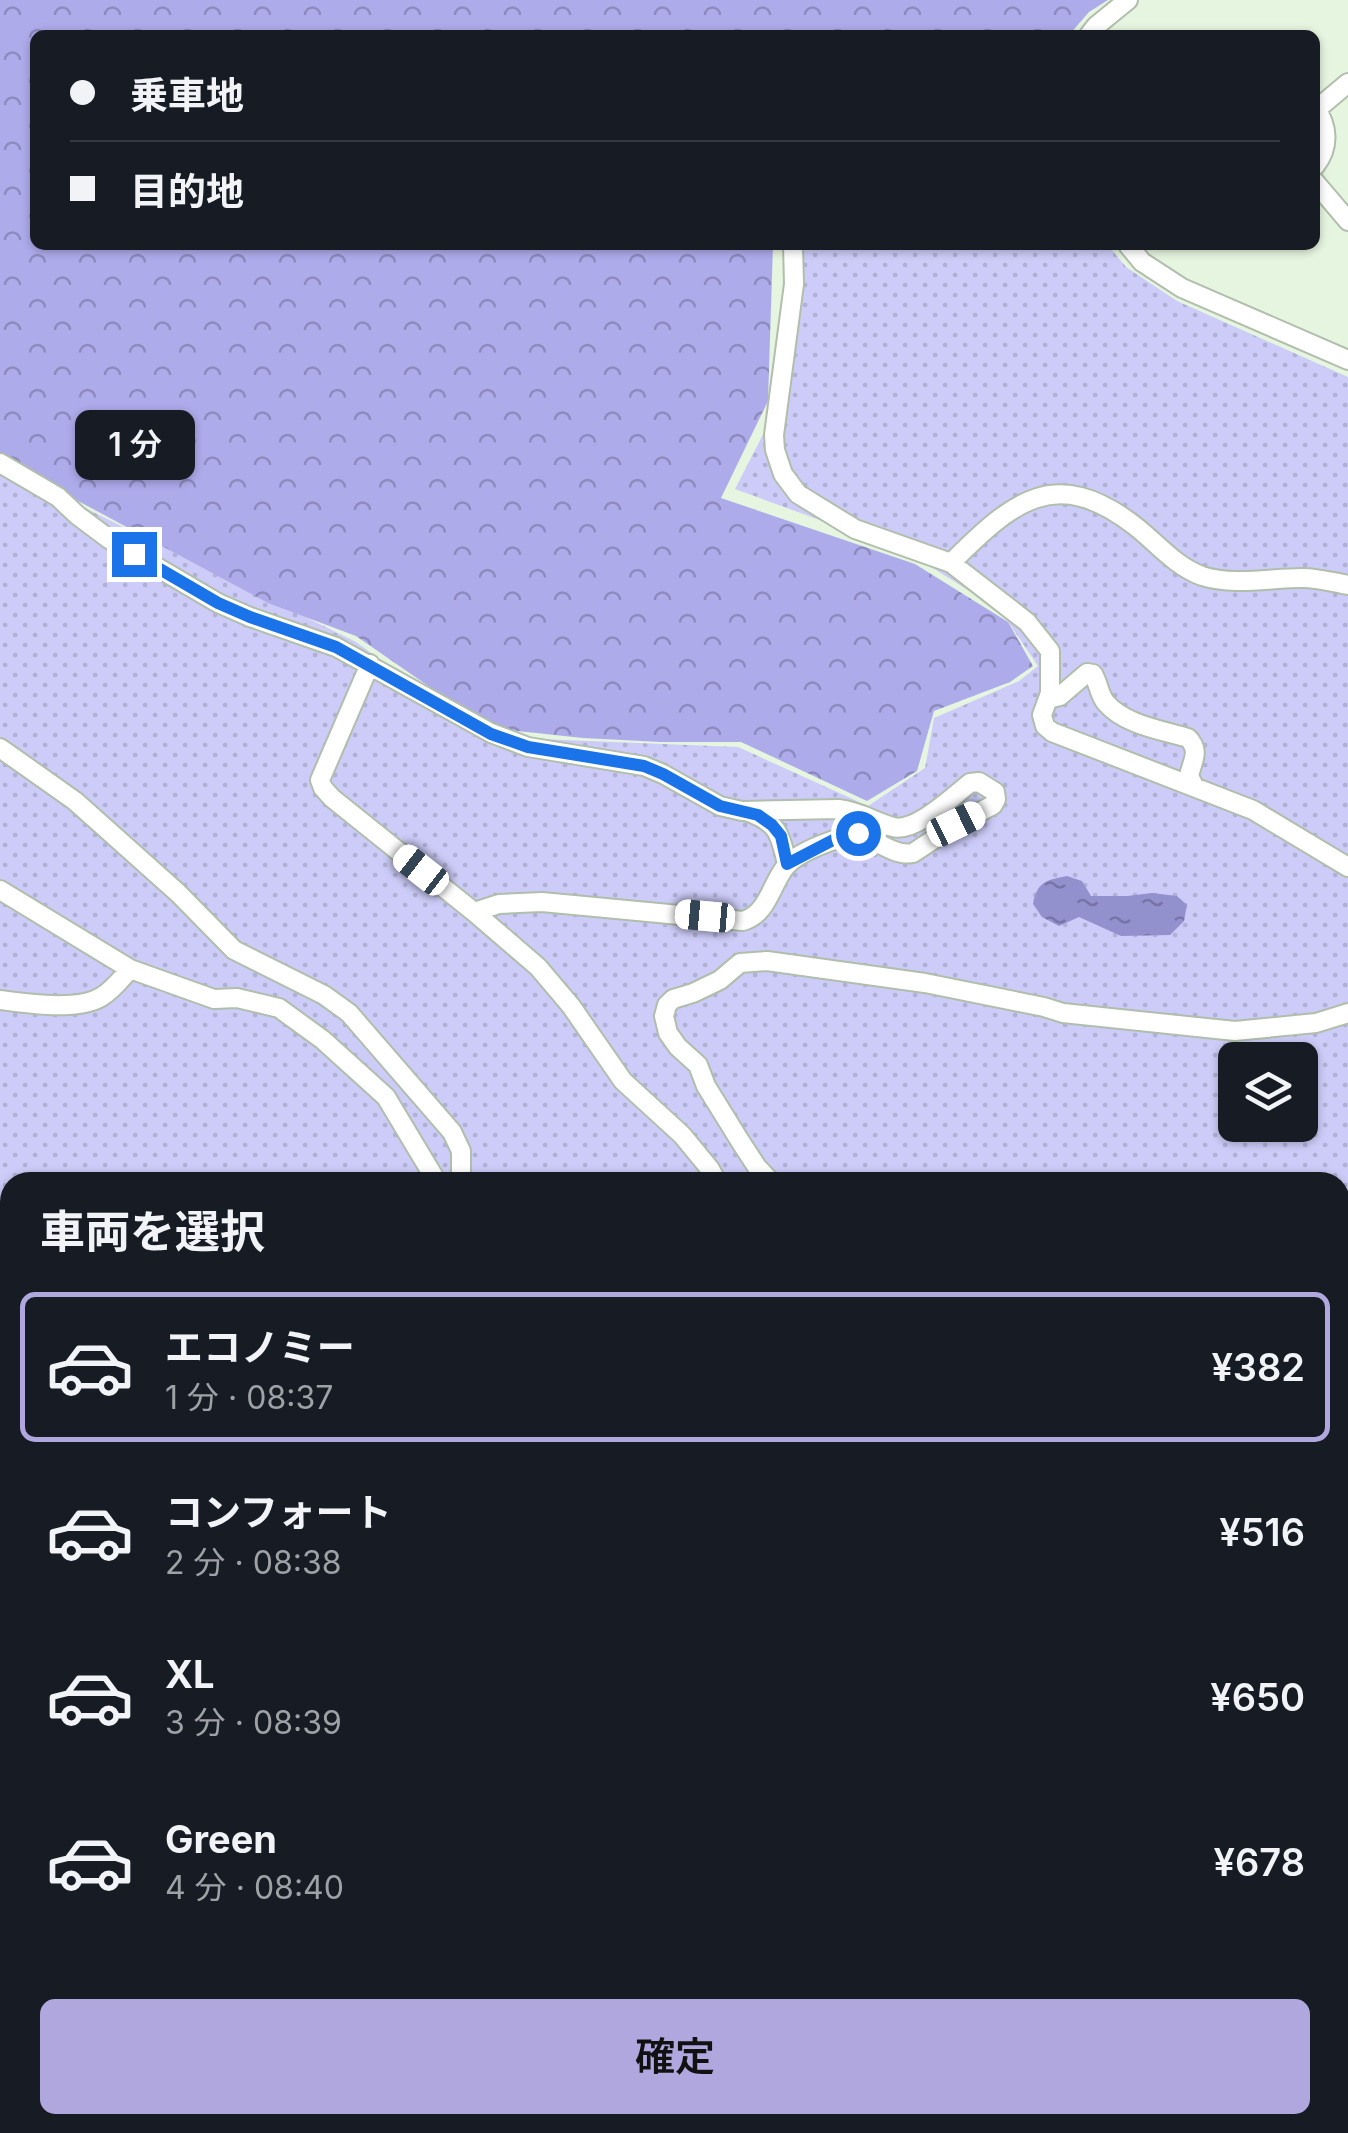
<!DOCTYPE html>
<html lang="ja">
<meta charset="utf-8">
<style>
:root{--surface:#171b24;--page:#242831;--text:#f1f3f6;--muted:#9ea1a6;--line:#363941;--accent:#b0a7df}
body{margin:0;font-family:Inter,"Noto Sans JP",sans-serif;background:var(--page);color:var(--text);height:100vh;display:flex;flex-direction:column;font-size:38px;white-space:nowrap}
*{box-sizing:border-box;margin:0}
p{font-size:32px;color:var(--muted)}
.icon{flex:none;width:55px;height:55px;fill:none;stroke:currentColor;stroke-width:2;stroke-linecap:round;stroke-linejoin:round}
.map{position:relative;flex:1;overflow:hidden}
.drawer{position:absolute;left:0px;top:1172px;width:1350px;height:962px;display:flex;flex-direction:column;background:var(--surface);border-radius:30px 30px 0 0;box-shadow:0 2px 8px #0004}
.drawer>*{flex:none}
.guide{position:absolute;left:30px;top:30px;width:1290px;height:220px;border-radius:15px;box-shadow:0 2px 8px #0004;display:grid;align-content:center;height:220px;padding:0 40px;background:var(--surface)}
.controls{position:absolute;left:1218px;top:1042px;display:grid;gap:20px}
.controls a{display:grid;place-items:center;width:100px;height:100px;border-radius:15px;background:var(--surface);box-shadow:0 2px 8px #0004;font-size:50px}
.end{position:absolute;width:45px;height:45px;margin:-22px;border:12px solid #1a73e8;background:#fff;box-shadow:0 0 0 5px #fff}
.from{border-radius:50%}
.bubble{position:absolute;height:70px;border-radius:15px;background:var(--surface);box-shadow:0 2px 8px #0004;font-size:32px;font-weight:600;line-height:70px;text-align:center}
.car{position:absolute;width:30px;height:60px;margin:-30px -15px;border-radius:12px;box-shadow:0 0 8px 2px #0007;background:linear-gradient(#fff 24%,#345 0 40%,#fff 0 76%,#345 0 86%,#fff 0)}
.guide b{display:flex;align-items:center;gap:35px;height:95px;font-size:38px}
.guide b+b{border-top:2px solid var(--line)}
.guide i{width:25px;height:25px;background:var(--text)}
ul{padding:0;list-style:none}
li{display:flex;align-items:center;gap:30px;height:150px;margin:0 20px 15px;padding:0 20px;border:5px solid transparent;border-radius:15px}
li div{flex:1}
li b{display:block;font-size:38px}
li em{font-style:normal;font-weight:600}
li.selected{border-color:var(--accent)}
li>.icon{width:90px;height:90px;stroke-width:1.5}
h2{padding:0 40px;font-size:45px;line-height:120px}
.button{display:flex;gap:20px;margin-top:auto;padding:20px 40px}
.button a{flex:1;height:115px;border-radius:15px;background:var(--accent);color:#111;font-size:40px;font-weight:600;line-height:115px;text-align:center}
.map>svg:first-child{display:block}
</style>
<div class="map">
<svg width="1348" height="2133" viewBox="0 0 1348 2133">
<defs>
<pattern id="grass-dots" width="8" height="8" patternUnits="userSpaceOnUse" patternTransform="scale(2.5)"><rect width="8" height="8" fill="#cdccf8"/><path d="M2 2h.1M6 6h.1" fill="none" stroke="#b0afd4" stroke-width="1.8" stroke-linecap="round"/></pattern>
<pattern id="forest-crowns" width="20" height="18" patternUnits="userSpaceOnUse" patternTransform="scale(2.5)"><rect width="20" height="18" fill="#aeabeb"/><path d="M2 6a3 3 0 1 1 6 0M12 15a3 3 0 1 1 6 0" fill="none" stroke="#8d8bbe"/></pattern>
<pattern id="water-ripples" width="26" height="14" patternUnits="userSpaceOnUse" patternTransform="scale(2.5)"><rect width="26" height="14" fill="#9390ce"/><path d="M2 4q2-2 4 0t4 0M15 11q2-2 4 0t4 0" fill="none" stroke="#7775a6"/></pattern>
</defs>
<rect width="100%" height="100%" fill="#e6f5e0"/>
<path fill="url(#grass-dots)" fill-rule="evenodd" d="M788 245H1108L1126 267 1177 301 1348 377V2133H0V466L356 642 488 737 738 747 868 806 925 768 934 718 1019 681 1038 666 1000 610 907 552 735 489 777 407ZM1235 1060H1300V1125H1235ZM10 1182H1340V2125H10Z"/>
<path fill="url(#forest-crowns)" d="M0 0H1108L1089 12 1069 35H35V245H773L768 401 721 498 915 564 1008 622 1033 666 1010 682 934 711 917 771 867 801 741 742H661L583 738 489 728 356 636 268 603 0 459Z"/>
<path fill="url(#water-ripples)" d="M1067 876 1082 881 1091 896H1127L1152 893 1177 896 1187 905 1184 921 1170 935 1121 936 1079 917 1059 926 1042 917 1033 904C1037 882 1046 880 1067 876Z"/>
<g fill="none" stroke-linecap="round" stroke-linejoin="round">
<g stroke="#b0beab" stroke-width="22">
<path id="minor" d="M1089 35 1096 26 1128 0
M1315 107C1328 126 1330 147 1315 166
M1317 109 1348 83
M1315 182 1348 221
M793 245 794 284 774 435 775 450 783 474 798 494 855 529 951 563 1027 622 1050 651V693L1042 715 1045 726 1052 732 1253 810 1348 867
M1128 245 1142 262 1182 288 1348 360
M0 463 58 497 77 515 109 539 218 603 250 617 336 647 491 733 528 747 644 766 663 774 720 806 742 811 839 809C859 811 874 822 893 827 915 833 952 797 970 783L979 782 995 792 996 799 993 805 957 824 913 853C896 857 875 840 858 833 838 838 800 850 786 866 771 884 768 914 743 921L542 902 499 904 474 912
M951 563C1012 502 1055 464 1135 526 1158 544 1175 566 1202 576 1234 586 1270 578 1302 578 1317 578 1333 582 1348 585
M370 664 320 780 323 788 332 798 474 912 538 967 571 1006 623 1081 682 1135 710 1169 717 1182
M1048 699 1060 696 1087 673 1093 674C1099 684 1099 695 1106 703 1125 725 1162 730 1188 738 1201 751 1192 761 1189 776L1194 786
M0 748 75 801 178 893 234 950 324 995 349 1013 452 1132 461 1151V1182
M746 811C778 822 780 834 787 864
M0 890 130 969 214 999 237 998 279 1008 323 1040 386 1097 437 1182
M0 1000C27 1004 78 1011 101 997 113 990 121 979 130 969
M771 1182 757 1167 740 1141 706 1086 698 1065 678 1047 668 1033 664 1016 667 1005 673 999 693 993 720 980 740 963 767 961 925 983 1044 1007 1063 1013 1235 1031 1316 1023 1348 1013
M0 1220 10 1221
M0 1474 10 1470
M1340 1492 1348 1496
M1340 1605H1348
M1340 1748 1348 1752
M0 1862 10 1857
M0 1894 10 1886
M0 1956 10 1968
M1340 1970 1348 1959
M0 2046 10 2054
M1340 2049 1348 2034
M125 2125 138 2133
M397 2125 413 2131 473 2125
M745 2133 760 2128 788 2125
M1016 2133 1021 2125
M1219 2133 1226 2125
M1303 2133 1305 2125"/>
</g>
<use href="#minor" stroke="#fff" stroke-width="18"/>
</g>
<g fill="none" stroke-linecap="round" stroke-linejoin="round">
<path stroke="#1a73e8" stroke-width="12" d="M134 554 218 603 250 617 336 647 491 734 528 747 644 766 663 774 720 806 758 815 772 825 781 836 787 864 837 838 858 833"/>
</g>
</svg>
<div class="controls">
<a><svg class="icon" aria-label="layers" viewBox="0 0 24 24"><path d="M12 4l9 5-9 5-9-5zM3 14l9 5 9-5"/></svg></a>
</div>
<i class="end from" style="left:858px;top:833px"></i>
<i class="end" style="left:134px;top:554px"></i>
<div class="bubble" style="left:75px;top:410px;width:120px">1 分</div>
<i class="car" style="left:956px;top:824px;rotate:64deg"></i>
<i class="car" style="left:421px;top:870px;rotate:308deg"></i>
<i class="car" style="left:705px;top:916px;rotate:275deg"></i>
<div class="guide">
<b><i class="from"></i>乗車地</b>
<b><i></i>目的地</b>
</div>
<section class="drawer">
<h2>車両を選択</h2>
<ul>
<li class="selected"><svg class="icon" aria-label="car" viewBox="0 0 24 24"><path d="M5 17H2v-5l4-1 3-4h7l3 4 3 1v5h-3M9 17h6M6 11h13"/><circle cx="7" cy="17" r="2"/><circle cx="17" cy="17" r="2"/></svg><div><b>エコノミー</b><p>1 分 · 08:37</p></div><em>¥382</em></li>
<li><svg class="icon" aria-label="car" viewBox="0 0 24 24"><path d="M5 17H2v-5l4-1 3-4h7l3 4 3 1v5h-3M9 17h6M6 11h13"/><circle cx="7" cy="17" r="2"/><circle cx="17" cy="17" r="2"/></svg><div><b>コンフォート</b><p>2 分 · 08:38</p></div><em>¥516</em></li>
<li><svg class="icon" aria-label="car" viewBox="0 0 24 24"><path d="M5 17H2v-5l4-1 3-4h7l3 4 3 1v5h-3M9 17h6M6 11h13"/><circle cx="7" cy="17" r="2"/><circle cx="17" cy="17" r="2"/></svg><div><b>XL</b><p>3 分 · 08:39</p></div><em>¥650</em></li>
<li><svg class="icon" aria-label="car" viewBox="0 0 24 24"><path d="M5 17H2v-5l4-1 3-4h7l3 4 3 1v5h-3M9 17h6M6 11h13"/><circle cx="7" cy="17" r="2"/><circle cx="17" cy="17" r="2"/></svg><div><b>Green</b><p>4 分 · 08:40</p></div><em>¥678</em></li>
</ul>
<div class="button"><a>確定</a></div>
</section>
</div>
